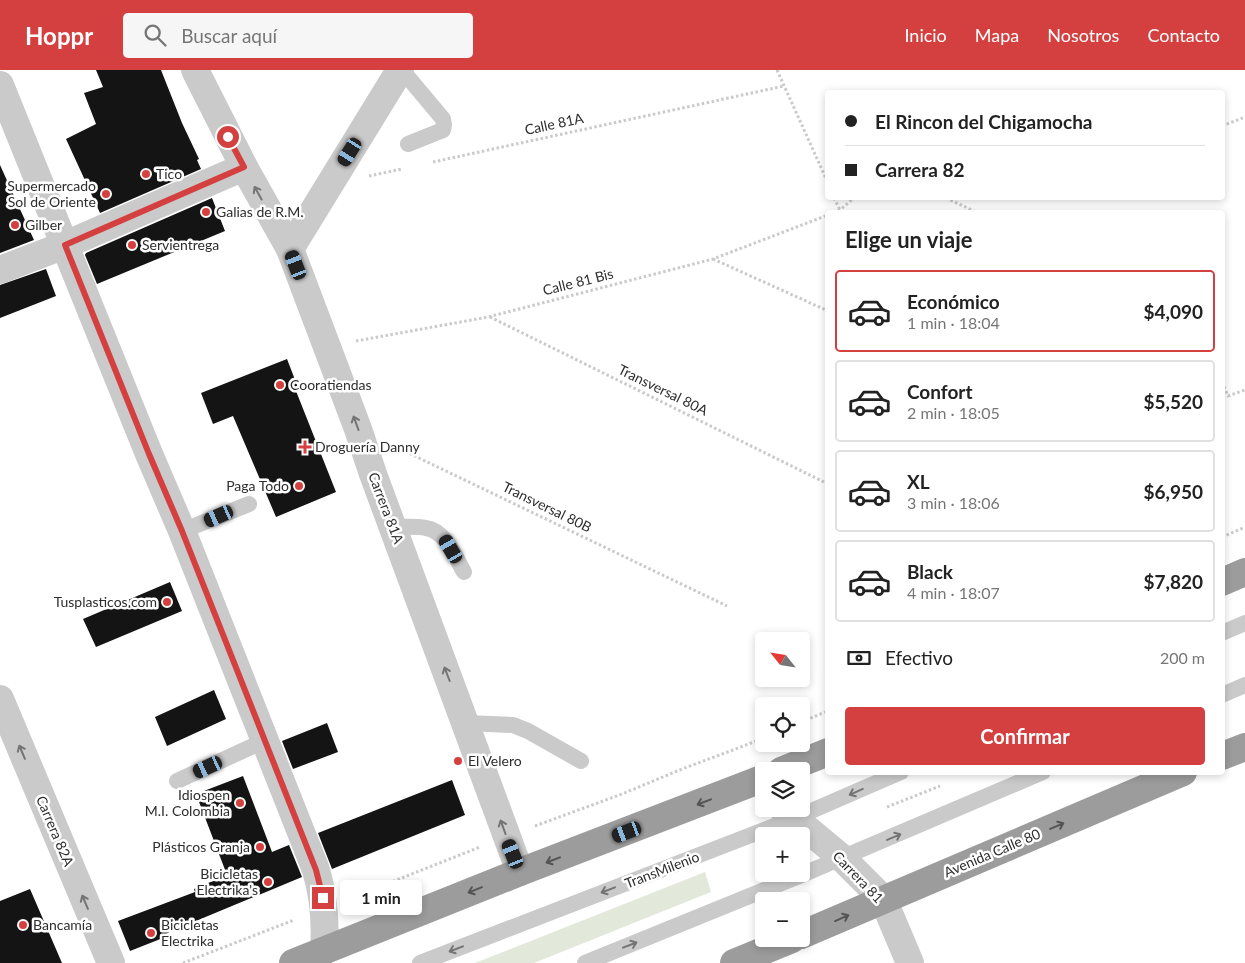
<!DOCTYPE html>
<html lang="es">
<meta charset="utf-8">
<style>
:root{--surface:#fff;--page:#f6f6f6;--text:#222;--muted:#767676;--line:#e0e0e0;--accent:#d4403f}
body{margin:0;font-family:Lato,sans-serif;background:var(--page);color:var(--text);height:100vh;display:flex;flex-direction:column;font-size:19px;white-space:nowrap}
*{box-sizing:border-box;margin:0}
p{font-size:16px;color:var(--muted)}
.icon{flex:none;width:28px;height:28px;fill:none;stroke:currentColor;stroke-width:2;stroke-linecap:round;stroke-linejoin:round}
.map{position:relative;flex:1;overflow:hidden}
.drawer{position:absolute;left:825px;top:140px;width:400px;height:565px;display:flex;flex-direction:column;background:var(--surface);border-radius:5px;box-shadow:0 2px 8px #0003}
.drawer>*{flex:none}
.banner{position:absolute;left:825px;top:20px;width:400px;height:110px;border-radius:5px;box-shadow:0 2px 8px #0003;display:grid;align-content:center;height:110px;padding:0 20px;background:var(--surface)}
.needle{width:32px;rotate:300deg}
.tools{position:absolute;left:755px;top:562px;display:grid;gap:10px}
.tools a{display:grid;place-items:center;width:55px;height:55px;border-radius:5px;background:var(--surface);box-shadow:0 2px 8px #0003;font-size:25px}
.end{position:absolute;width:22px;height:22px;margin:-11px;border:6px solid #d4403f;background:#fff;box-shadow:0 0 0 2px #fff}
.from{border-radius:50%}
.bubble{position:absolute;height:35px;border-radius:5px;background:var(--surface);box-shadow:0 2px 8px #0003;font-size:16px;font-weight:700;line-height:35px;text-align:center}
.car{position:absolute;width:15px;height:30px;margin:-15px -8px;border-radius:6px;box-shadow:0 0 4px 1px #0007;background:linear-gradient(#222 24%,#8ab4d8 0 40%,#222 0 76%,#8ab4d8 0 86%,#222 0)}
.banner b{display:flex;align-items:center;gap:18px;height:48px;font-size:19px}
.banner b+b{border-top:1px solid var(--line)}
.banner i{width:12px;height:12px;background:var(--text)}
ul{padding:0;list-style:none}
li{display:flex;align-items:center;gap:15px;height:82px;margin:0 10px 8px;padding:0 10px;border:2px solid var(--line);border-radius:5px}
li div{flex:1}
li b{display:block;font-size:19px}
li em{font-style:normal;font-weight:700}
li.active{border-color:var(--accent)}
li>.icon{width:45px;height:45px;stroke-width:1.5}
h2{padding:0 20px;font-size:22px;line-height:60px}
.pay{display:flex;align-items:center;gap:12px;height:55px;padding:0 20px;font-size:19px}
.pay p{margin-inline-start:auto}
.button{display:flex;gap:10px;margin-top:auto;padding:10px 20px}
.button a{flex:1;height:58px;border-radius:5px;background:var(--accent);color:#fff;font-size:20px;font-weight:700;line-height:58px;text-align:center}
header{display:flex;align-items:center;gap:30px;box-sizing:border-box;height:70px;padding:0 25px;background:var(--accent);color:#fff}
header strong{font-size:24px}
nav{display:flex;gap:28px;margin-inline-start:auto;font-size:18px}
.search{width:350px;height:45px;background:var(--page);display:flex;align-items:center;gap:12px;box-sizing:border-box;padding:0 18px;border-radius:5px;color:var(--muted);font-size:19px}
.map>svg:first-child{display:block}
</style>
<header>
<strong>Hoppr</strong>
<div class="search"><svg class="icon" aria-label="search" viewBox="0 0 24 24"><circle cx="10" cy="10" r="6"/><path d="M15 15l6 6"/></svg>Buscar aquí</div>
<nav><a>Inicio</a><a>Mapa</a><a>Nosotros</a><a>Contacto</a></nav>
</header>
<div class="map">
<svg width="1245" height="893" viewBox="0 0 1245 893">
<rect width="100%" height="100%" fill="#fff"/>
<path fill="#e2e9db" d="M705 802 711 822 534 893H475Z"/>
<path fill="#141414" d="M96 0H161L182 53 199 89 197 90 201 99 100 143 66 69 96 54 84 23 103 17Z
M0 95 34 170 0 183Z
M212 128 225 161 97 214 85 185 86 183Z
M46 199 56 226 0 248V215Z
M287 289 299 320 296 321 336 422 276 447 233 346 213 354 201 323Z
M170 512 182 541 96 577 83 549Z
M214 620 226 649 167 676 155 647Z
M327 653 338 682 293 699 282 671Z
M243 706 272 782 289 775 302 807 167 863 168 866 130 881 118 851 195 822 194 819 227 805 196 724Z
M452 710 465 745 332 799 318 763Z
M30 819 62 893H0V831Z"/>
<g fill="none" stroke-linecap="round" stroke-linejoin="round">
<path stroke="#cacaca" stroke-width="3" stroke-dasharray="2.5 2.5" stroke-linecap="butt" d="M777 0 828 113
M1222 56 1245 47
M433 92 784 16
M369 106 402 99
M834 128 840 140
M946 128 976 142
M833 142 840 140 854 128
M713 189 828 241
M490 247 828 414
M356 271 488 247 713 189 828 145
M1222 312 1228 326 1245 320
M396 377 727 536
M1222 467 1245 457
M801 652 828 641
M887 737 940 716
M535 756 622 724 682 699 733 680 764 668
M351 828 480 777
M183 893 294 850"/>
<path stroke="#cacaca" stroke-width="16" d="M402 0 443 49 444 55 443 60 408 74
M394 457C404 457 416 456 426 458 446 461 455 487 464 502
M182 461 249 434
M1222 563 1245 553
M1222 625 1245 615
M466 653 513 655 528 661 581 691
M177 711 264 671
M420 893 795 748 901 702
M585 893 799 806 1043 702"/>
<path stroke="#cacaca" stroke-width="28" d="M0 15 149 384 182 461 316 800C324 827 326 853 324 881
M290 179 400 0
M0 200 65 175 244 97
M0 629 111 893"/>
<path stroke="#cacaca" stroke-width="28" d="M195 0 244 97 290 179 358 359 373 404 520 802
M783 739 842 788 883 829 910 893"/>
<path stroke="#9c9c9c" stroke-width="28" d="M1222 512 1245 502
M1222 686 1245 677
M781 701 828 682
M801 865 1183 702
M293 893 520 802 764 708
M734 893 792 869"/>
</g>
<defs><path id="oneway-shaft" d="M-6 0H5M1.5-3L5.5 0L1.5 3" fill="none" stroke-width="1.6" stroke-linecap="round" stroke-linejoin="round" transform="scale(1.25)"/></defs>
<g stroke="#747474">
<use href="#oneway-shaft" transform="translate(258 123) rotate(-119)"/>
<use href="#oneway-shaft" transform="translate(356 353) rotate(-110)"/>
<use href="#oneway-shaft" transform="translate(447 604) rotate(-111)"/>
<use href="#oneway-shaft" transform="translate(22 682) rotate(-113)"/>
<use href="#oneway-shaft" transform="translate(856 722) rotate(156)"/>
<use href="#oneway-shaft" transform="translate(503 757) rotate(-110)"/>
<use href="#oneway-shaft" transform="translate(894 767) rotate(-23)"/>
<use href="#oneway-shaft" transform="translate(608 820) rotate(159)"/>
<use href="#oneway-shaft" transform="translate(85 832) rotate(-113)"/>
<use href="#oneway-shaft" transform="translate(630 875) rotate(-21)"/>
<use href="#oneway-shaft" transform="translate(456 879) rotate(159)"/>
</g>
<g stroke="#545454">
<use href="#oneway-shaft" transform="translate(704 732) rotate(159)"/>
<use href="#oneway-shaft" transform="translate(1057 756) rotate(-23)"/>
<use href="#oneway-shaft" transform="translate(553 790) rotate(159)"/>
<use href="#oneway-shaft" transform="translate(475 820) rotate(158)"/>
<use href="#oneway-shaft" transform="translate(842 848) rotate(-24)"/>
</g>
<g fill="none" stroke-linecap="round" stroke-linejoin="round">
<path stroke="#d4403f" stroke-width="6" d="M228 67 244 97 65 175 149 384 182 461 316 800 323 828"/>
</g>
<g fill="#d4403f" stroke="#fff" stroke-width="2">
<circle cx="146" cy="104" r="5"/>
<circle cx="106" cy="124" r="5"/>
<circle cx="206" cy="142" r="5"/>
<circle cx="15" cy="155" r="5"/>
<circle cx="132" cy="175" r="5"/>
<circle cx="280" cy="315" r="5"/>
<path d="M302.5 369.5h5v5h5v5h-5v5h-5v-5h-5v-5h5z"/>
<circle cx="299" cy="416" r="5"/>
<circle cx="167" cy="532" r="5"/>
<circle cx="458" cy="691" r="5"/>
<circle cx="240" cy="733" r="5"/>
<circle cx="260" cy="777" r="5"/>
<circle cx="268" cy="812" r="5"/>
<circle cx="23" cy="855" r="5"/>
<circle cx="151" cy="863" r="5"/>
</g>
<g text-anchor="middle" stroke-width="5" stroke-linejoin="round" paint-order="stroke">
<g font-size="14" fill="#2d2d2d" stroke="#fff">
<text transform="translate(554 54) rotate(-12)" y="5">Calle 81A</text>
<text transform="translate(578 212) rotate(-14)" y="5">Calle 81 Bis</text>
<text transform="translate(663 320) rotate(26)" y="5">Transversal 80A</text>
<text transform="translate(547 437) rotate(26)" y="5">Transversal 80B</text>
<text transform="translate(386 438) rotate(69)" y="5">Carrera 81A</text>
<text transform="translate(55 761) rotate(67)" y="5">Carrera 82A</text>
<text transform="translate(992 783) rotate(-23)" y="5">Avenida Calle 80</text>
<text transform="translate(662 800) rotate(-21)" y="5">TransMilenio</text>
<text transform="translate(858 807) rotate(46)" y="5">Carrera 81</text>
</g>
<g font-size="14" fill="#2d2d2d" stroke="#fff" text-anchor="start">
<text x="156" y="109">Tico</text>
<text x="96" y="121" text-anchor="end">Supermercado<tspan x="96" dy="16">Sol de Oriente</tspan></text>
<text x="216" y="147">Galias de R.M.</text>
<text x="25" y="160">Gilber</text>
<text x="142" y="180">Servientrega</text>
<text x="290" y="320">Cooratiendas</text>
<text x="315" y="382">Droguería Danny</text>
<text x="289" y="421" text-anchor="end">Paga Todo</text>
<text x="157" y="537" text-anchor="end">Tusplasticos.com</text>
<text x="468" y="696">El Velero</text>
<text x="230" y="730" text-anchor="end">Idiospen<tspan x="230" dy="16">M.I. Colombia</tspan></text>
<text x="250" y="782" text-anchor="end">Plásticos Granja</text>
<text x="258" y="809" text-anchor="end">Bicicletas<tspan x="258" dy="16">Electrika's</tspan></text>
<text x="33" y="860">Bancamía</text>
<text x="161" y="860">Bicicletas<tspan x="161" dy="16">Electrika</tspan></text>
</g>
</g>
</svg>
<div class="tools">
<a><svg class="needle" viewBox="-14 -14 28 28"><path d="M0-13l5 13h-10z" fill="#e53935"/><path d="M0 13l5-13h-10z" fill="#767676"/></svg></a>
<a><svg class="icon" aria-label="locate" viewBox="0 0 24 24"><circle cx="12" cy="12" r="6"/><path d="M12 2v4M12 18v4M2 12h4M18 12h4"/></svg></a>
<a><svg class="icon" aria-label="layers" viewBox="0 0 24 24"><path d="M12 4l9 5-9 5-9-5zM3 14l9 5 9-5"/></svg></a>
<a>+</a>
<a>−</a>
</div>
<i class="end from" style="left:228px;top:67px"></i>
<i class="end" style="left:323px;top:828px"></i>
<div class="bubble" style="left:340px;top:810px;width:82px">1 min</div>
<i class="car" style="left:350px;top:82px;rotate:212deg"></i>
<i class="car" style="left:296px;top:195px;rotate:339deg"></i>
<i class="car" style="left:219px;top:446px;rotate:246deg"></i>
<i class="car" style="left:451px;top:479px;rotate:330deg"></i>
<i class="car" style="left:208px;top:697px;rotate:245deg"></i>
<i class="car" style="left:627px;top:762px;rotate:249deg"></i>
<i class="car" style="left:513px;top:784px;rotate:338deg"></i>
<div class="banner">
<b><i class="from"></i>El Rincon del Chigamocha</b>
<b><i></i>Carrera 82</b>
</div>
<section class="drawer">
<h2>Elige un viaje</h2>
<ul>
<li class="active"><svg class="icon" aria-label="car" viewBox="0 0 24 24"><path d="M5 17H2v-5l4-1 3-4h7l3 4 3 1v5h-3M9 17h6M6 11h13"/><circle cx="7" cy="17" r="2"/><circle cx="17" cy="17" r="2"/></svg><div><b>Económico</b><p>1 min · 18:04</p></div><em>$4,090</em></li>
<li><svg class="icon" aria-label="car" viewBox="0 0 24 24"><path d="M5 17H2v-5l4-1 3-4h7l3 4 3 1v5h-3M9 17h6M6 11h13"/><circle cx="7" cy="17" r="2"/><circle cx="17" cy="17" r="2"/></svg><div><b>Confort</b><p>2 min · 18:05</p></div><em>$5,520</em></li>
<li><svg class="icon" aria-label="car" viewBox="0 0 24 24"><path d="M5 17H2v-5l4-1 3-4h7l3 4 3 1v5h-3M9 17h6M6 11h13"/><circle cx="7" cy="17" r="2"/><circle cx="17" cy="17" r="2"/></svg><div><b>XL</b><p>3 min · 18:06</p></div><em>$6,950</em></li>
<li><svg class="icon" aria-label="car" viewBox="0 0 24 24"><path d="M5 17H2v-5l4-1 3-4h7l3 4 3 1v5h-3M9 17h6M6 11h13"/><circle cx="7" cy="17" r="2"/><circle cx="17" cy="17" r="2"/></svg><div><b>Black</b><p>4 min · 18:07</p></div><em>$7,820</em></li>
</ul>
<div class="pay"><svg class="icon" aria-label="cash" viewBox="0 0 24 24"><path d="M3 7h18v10H3z"/><circle cx="12" cy="12" r="2"/></svg>Efectivo<p>200 m</p></div>
<div class="button"><a>Confirmar</a></div>
</section>
</div>
